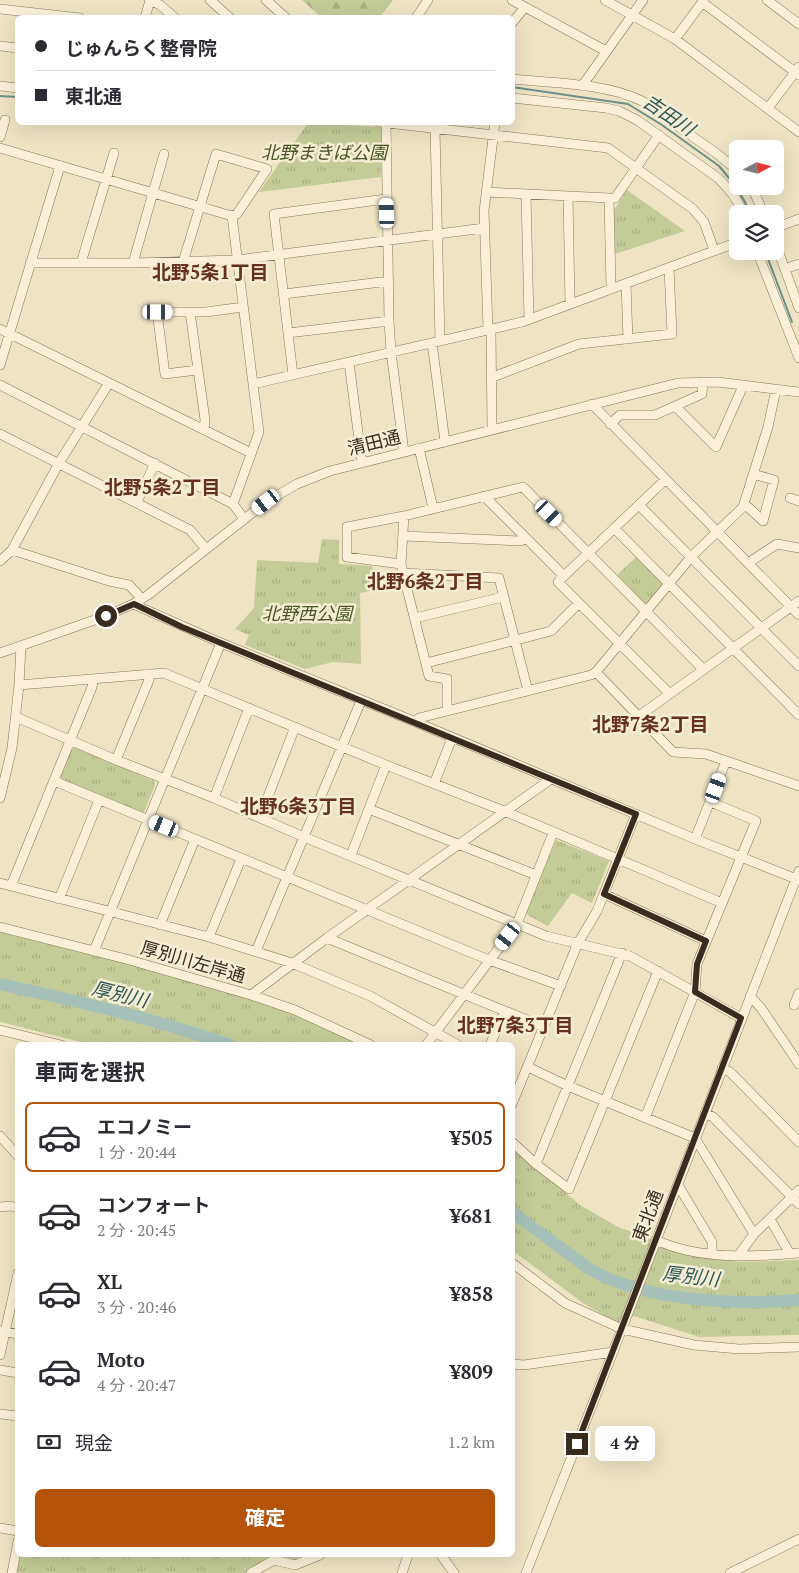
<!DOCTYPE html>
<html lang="ja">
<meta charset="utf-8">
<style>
:root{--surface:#fff;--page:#f2f2f3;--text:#2b2b33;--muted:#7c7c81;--line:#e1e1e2;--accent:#b45309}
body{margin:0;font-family:"PT Serif","Noto Sans JP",serif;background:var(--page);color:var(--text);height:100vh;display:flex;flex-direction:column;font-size:19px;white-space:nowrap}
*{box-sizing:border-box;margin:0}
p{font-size:16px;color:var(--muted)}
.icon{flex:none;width:28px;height:28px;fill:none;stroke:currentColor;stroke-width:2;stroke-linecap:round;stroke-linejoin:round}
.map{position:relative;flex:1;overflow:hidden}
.drawer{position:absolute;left:15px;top:1042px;width:500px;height:515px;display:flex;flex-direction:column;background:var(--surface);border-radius:8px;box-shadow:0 5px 20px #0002}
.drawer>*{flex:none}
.banner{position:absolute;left:15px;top:15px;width:500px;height:110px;border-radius:8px;box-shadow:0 5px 20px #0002;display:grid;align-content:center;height:110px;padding:0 20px;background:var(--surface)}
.needle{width:32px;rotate:83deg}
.buttons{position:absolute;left:729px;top:140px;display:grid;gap:10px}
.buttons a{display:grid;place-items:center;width:55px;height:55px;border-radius:8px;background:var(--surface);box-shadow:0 5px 20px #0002;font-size:25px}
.end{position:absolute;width:22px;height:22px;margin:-11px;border:6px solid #392c1e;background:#fff;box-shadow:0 0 0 2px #fff}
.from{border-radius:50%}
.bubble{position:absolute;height:35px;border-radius:8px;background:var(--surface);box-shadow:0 5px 20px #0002;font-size:16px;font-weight:700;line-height:35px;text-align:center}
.car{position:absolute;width:15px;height:30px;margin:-15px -8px;border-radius:6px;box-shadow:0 0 4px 1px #0007;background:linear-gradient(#fff 24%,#345 0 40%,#fff 0 76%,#345 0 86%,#fff 0)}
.banner b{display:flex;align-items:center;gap:18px;height:48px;font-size:19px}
.banner b+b{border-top:1px solid var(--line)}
.banner i{width:12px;height:12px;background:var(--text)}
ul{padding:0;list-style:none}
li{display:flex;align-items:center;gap:15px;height:70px;margin:0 10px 8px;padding:0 10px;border:2px solid transparent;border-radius:8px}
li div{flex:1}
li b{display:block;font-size:19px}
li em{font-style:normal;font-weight:700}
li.selected{border-color:var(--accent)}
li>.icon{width:45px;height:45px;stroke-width:1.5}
h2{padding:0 20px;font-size:22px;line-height:60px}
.pay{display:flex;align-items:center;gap:12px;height:55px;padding:0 20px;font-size:19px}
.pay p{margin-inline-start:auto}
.primary-button{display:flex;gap:10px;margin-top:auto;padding:10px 20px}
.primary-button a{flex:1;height:58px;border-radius:8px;background:var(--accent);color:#fff;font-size:20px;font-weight:700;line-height:58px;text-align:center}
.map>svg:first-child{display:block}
</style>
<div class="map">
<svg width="799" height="1573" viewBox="0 0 799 1573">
<defs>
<pattern id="grass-tufts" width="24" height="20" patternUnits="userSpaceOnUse" patternTransform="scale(1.25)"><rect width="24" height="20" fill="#c3cc98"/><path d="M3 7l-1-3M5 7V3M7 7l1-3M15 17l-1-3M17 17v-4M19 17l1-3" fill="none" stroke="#a8af83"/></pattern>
<pattern id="forest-firs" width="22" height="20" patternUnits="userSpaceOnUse" patternTransform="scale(1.25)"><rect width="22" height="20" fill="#c3cc98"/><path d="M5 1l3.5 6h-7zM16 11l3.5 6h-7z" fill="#a8af83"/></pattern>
</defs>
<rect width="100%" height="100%" fill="#eee4c4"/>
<path fill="url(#grass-tufts)" d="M308 123 381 127V177L259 192Z
M627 190 685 231 615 254 614 210Z
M322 539 339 540V564L372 566 378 589 360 593 361 664 333 662 305 669 245 645 249 635 235 629 254 608 257 560 318 563Z
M636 557 662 582V586L647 603H644L617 575Z
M75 748 154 781 155 785 144 812 141 813 62 780 60 777 72 749Z
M556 840 609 861 592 903 572 893 548 926 529 916 526 913Z
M0 931 147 969 283 1009 362 1045H93L0 1022Z
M512 1145 549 1179 580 1205 618 1227 644 1236 679 1251 740 1262 799 1260V1335L699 1337 634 1316 617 1323 583 1303 513 1251Z
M19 1555H296L298 1560 294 1562 273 1558 245 1573H16Z"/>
<path fill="url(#forest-firs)" d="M302 0H393L380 17 322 18Z"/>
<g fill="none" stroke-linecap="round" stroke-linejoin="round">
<path stroke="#6d8f88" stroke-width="2" d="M512 87 628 104 662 125 719 166 734 184 745 202 750 214
M0 96 18 97
M765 251 792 322"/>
<path stroke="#a6c1ba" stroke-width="12" d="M0 984C77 1001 155 1019 230 1045
M512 1212C530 1225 547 1238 565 1251 574 1257 583 1266 593 1271 651 1302 734 1305 799 1300"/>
<g stroke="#89755a" stroke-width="10">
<path id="minor" d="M150 0 160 5 175 18
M210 0 230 18
M266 0 286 18
M512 0 606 51
M605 0 675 39 799 132
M767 0 799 24
M702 2 799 75
M0 9 80 18
M145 18 150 0
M416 18 428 0
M512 23 525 7
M675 39 704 0
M0 46 18 48
M512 79C552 83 606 83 642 101L716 153 738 171
M0 86 18 88
M582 86 643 0
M512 98 606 108 619 111 637 120 718 178C729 189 738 199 743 214
M768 108 799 67
M379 122 608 148 693 209 704 222 714 250
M386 122 389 321 391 352 404 452
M435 129 440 340
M0 137 5 120
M0 148 232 216 259 432 233 504 244 519
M750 186 754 192 764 214
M486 192 609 198
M526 194 529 319
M568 196 570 303
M775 228 799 219
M775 242 799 308
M757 251 799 358
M183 262 216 154 267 169 237 214 232 216
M30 263H133L237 260 484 228
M81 263 114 153
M133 263 164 154
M785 269 799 264
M626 284 628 339
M611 288 609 198H615L659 135
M284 294 389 281
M190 312 205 420 204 430
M0 329 251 453
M488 329 484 211 495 122
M491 329 492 430
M288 333 389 321
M432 343 445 442
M349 362 362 463
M0 365 60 166
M197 370 165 374 157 312H206L243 307
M293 375 274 214 386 199
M493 377 579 344 672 334 669 268
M253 384 522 322 738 242
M0 385 233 504
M592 404 799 615
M676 407 716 447 743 386
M610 424 620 415H655L702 394 703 382
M0 434 190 530 206 549
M419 448 433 508
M484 496 564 576 558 582 669 693
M790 498 799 501
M137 502 155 463
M639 505 799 666
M743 507H748L763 521 774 480 753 474
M404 516 401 564 403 573 429 676 447 679V710
M614 528 799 715
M404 536 520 541 527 539
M12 550 109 581 129 585 142 599
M0 561 12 550 59 463 109 383
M748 563 777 544 799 548
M401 564 347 557V527L404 516 523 487 703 669
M403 573 499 578 528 691
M564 576 665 480
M133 604 221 643 406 718 695 839 799 880
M415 618 503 597
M0 653 106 616 133 604 148 595 266 502 297 484 330 471 678 383 718 382 799 392
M426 663 551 631 579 603
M596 672 673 752 706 754 799 786
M19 685 164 673 386 765 504 811 722 903
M639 716 799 601
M16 717 116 760 214 798 304 837 546 936 630 956 741 1018
M415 722 419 718 591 675 596 672 691 557 743 507 768 427 776 389
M116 760 149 680 150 674
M54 781 489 960 561 986
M434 784 452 738
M0 798 12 748 19 685 21 646
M214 798 249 708
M369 809 536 875
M260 817 295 727
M695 839 726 761
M351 855 386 765
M0 883 209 937 292 963 370 996 458 1045
M11 886 92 687 94 679
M604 894 706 941
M59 899 99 800
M160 925 195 839
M0 927 126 959 251 995 295 1010 371 1045
M209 937 241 859
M327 938 544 1027
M94 951 221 643
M256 951 361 701
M251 995 327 938 551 779
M750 996 761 1008 799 1064
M794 1005 799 993
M0 1030 61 1045
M426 1045 517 924 553 833
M490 1045 505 1011
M528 1067 568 1086 695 1138 754 1234
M722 1068 730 1072 799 1142
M512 1104 578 943 597 911 636 814
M705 1113 713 1117 799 1204
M645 1118 695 992 697 964 756 821 711 802
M0 1136 18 1156
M512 1142 536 1164 569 1189 658 971
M536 1164 622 953
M678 1185 712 1242V1253
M0 1207 10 1206 18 1208
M770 1219 790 1254
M656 1240C699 1260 753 1257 799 1253
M738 1256 754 1234 799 1190
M512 1263 565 1303 622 1329 694 1345 739 1349 799 1347
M1 1331 18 1334
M0 1355 18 1273
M512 1364 524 1365 613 1352
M0 1370 18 1373
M0 1414 18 1416
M0 1528 18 1531
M441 1555 454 1573
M12 1573 18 1541
M251 1573 274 1560 295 1565 320 1555
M402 1573 408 1555
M526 1573 613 1352 799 871
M730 1573 799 1539"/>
</g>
<use href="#minor" stroke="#f9f0d7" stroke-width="9"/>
</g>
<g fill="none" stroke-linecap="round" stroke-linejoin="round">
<path stroke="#392c1e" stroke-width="6" d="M106 616 134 604 182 627 636 814 604 894 706 941 697 964 695 992 741 1018 577 1444"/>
</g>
<g text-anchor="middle" stroke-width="5" stroke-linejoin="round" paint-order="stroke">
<g font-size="18" font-style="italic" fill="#475525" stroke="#f5edd4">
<text x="324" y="159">北野まきば公園</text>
<text x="307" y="620">北野西公園</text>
</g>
<g font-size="18" fill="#392c1e" stroke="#f5edd4">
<text transform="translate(374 443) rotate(-14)" y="6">清田通</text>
<text transform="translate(193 962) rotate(16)" y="6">厚別川左岸通</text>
<text transform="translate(648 1216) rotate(-69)" y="6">東北通</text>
</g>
<g font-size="19" font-style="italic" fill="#2e5858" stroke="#f5edd4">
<text transform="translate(669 115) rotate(34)" y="7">吉田川</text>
<text transform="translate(120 994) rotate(14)" y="7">厚別川</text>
<text transform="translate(691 1276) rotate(7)" y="7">厚別川</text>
</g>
<g font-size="19" font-weight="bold" fill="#65301e" stroke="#f5edd4">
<text x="210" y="279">北野5条1丁目</text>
<text x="162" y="494">北野5条2丁目</text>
<text x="425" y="588">北野6条2丁目</text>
<text x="650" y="731">北野7条2丁目</text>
<text x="298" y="813">北野6条3丁目</text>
<text x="515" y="1032">北野7条3丁目</text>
</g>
</g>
</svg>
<div class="buttons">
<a><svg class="needle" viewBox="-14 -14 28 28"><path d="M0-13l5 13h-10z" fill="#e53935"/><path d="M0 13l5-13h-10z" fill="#7c7c81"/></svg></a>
<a><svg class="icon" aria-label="layers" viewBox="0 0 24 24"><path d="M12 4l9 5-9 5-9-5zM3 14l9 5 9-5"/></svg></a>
</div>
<i class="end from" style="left:106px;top:616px"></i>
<i class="end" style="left:577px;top:1444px"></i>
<div class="bubble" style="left:595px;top:1426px;width:60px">4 分</div>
<i class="car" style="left:387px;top:213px;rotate:358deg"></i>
<i class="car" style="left:158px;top:312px;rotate:90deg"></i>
<i class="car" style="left:266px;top:502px;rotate:232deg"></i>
<i class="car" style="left:549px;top:513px;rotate:135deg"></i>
<i class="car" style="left:716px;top:788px;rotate:20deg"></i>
<i class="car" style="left:164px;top:826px;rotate:292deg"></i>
<i class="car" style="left:508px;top:936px;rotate:217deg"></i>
<div class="banner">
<b><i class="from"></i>じゅんらく整骨院</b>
<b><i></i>東北通</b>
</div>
<section class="drawer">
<h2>車両を選択</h2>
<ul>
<li class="selected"><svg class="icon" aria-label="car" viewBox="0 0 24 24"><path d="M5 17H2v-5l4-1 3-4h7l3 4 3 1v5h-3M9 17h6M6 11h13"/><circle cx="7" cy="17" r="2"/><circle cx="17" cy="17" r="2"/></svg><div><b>エコノミー</b><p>1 分 · 20:44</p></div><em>¥505</em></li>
<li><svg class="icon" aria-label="car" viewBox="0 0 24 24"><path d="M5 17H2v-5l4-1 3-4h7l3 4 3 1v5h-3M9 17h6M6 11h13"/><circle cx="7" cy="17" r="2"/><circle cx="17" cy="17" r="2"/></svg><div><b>コンフォート</b><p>2 分 · 20:45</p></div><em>¥681</em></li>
<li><svg class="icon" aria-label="car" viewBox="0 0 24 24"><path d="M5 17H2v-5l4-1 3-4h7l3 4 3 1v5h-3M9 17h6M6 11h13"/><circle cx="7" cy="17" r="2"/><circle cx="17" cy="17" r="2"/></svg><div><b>XL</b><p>3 分 · 20:46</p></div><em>¥858</em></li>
<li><svg class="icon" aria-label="car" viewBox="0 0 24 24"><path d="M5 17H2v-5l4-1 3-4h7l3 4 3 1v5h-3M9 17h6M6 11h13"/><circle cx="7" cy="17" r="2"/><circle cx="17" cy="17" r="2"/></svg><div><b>Moto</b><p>4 分 · 20:47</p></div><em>¥809</em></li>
</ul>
<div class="pay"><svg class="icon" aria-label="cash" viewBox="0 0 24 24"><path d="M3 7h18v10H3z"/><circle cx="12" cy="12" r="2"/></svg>現金<p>1.2 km</p></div>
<div class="primary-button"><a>確定</a></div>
</section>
</div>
